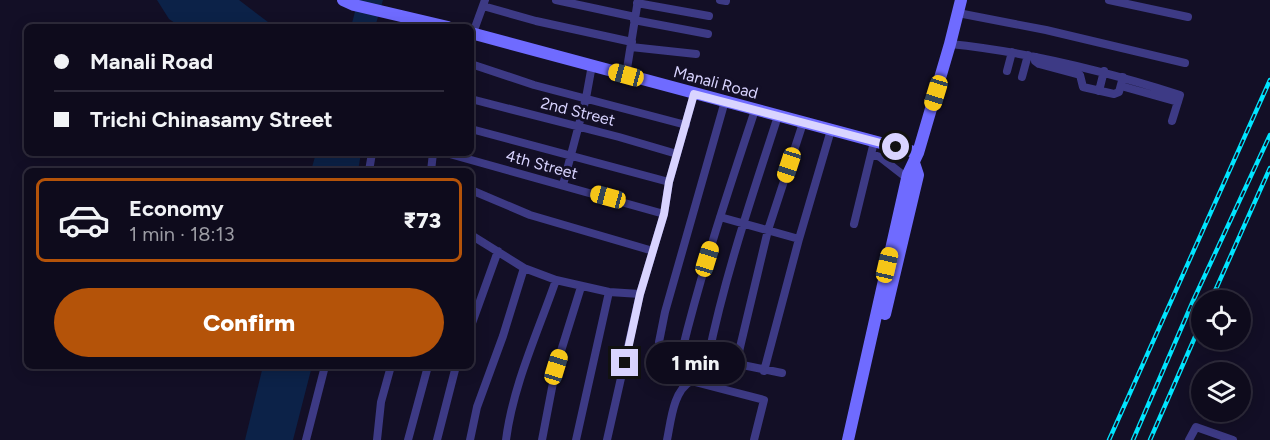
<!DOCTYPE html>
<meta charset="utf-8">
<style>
:root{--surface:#0e0b1c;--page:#171425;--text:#f1f3f6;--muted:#9b9ba3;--line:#2e2b3b;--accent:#b45309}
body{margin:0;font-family:Figtree,sans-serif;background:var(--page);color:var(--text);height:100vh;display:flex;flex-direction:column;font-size:22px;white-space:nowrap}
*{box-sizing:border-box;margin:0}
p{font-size:20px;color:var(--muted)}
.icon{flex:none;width:33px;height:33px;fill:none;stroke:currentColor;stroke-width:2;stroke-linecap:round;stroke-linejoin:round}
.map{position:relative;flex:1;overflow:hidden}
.panel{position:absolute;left:24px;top:168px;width:450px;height:201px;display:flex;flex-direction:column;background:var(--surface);border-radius:9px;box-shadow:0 3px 15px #0003,0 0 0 2px var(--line)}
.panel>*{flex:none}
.banner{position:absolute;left:24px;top:24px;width:450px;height:132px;border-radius:9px;box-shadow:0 3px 15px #0003,0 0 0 2px var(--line);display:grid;align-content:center;height:132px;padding:0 30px;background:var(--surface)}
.tools{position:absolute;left:1191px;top:290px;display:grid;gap:12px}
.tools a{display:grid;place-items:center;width:60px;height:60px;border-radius:50%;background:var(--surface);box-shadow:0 3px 15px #0003,0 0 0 2px var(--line);font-size:30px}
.end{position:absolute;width:27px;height:27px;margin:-14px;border:8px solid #d9d4ff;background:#111;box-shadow:0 0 0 3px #111}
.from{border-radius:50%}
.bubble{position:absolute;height:42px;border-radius:21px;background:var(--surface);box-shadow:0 3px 15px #0003,0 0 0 2px var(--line);font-size:20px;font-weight:800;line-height:42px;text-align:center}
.car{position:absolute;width:18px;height:36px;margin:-18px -9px;border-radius:8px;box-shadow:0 0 4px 2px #0007;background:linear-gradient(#f5c518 24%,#345 0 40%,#f5c518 0 76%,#345 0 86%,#f5c518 0)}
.banner b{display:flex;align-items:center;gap:21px;height:57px;font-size:22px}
.banner b+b{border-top:2px solid var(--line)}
.banner i{width:15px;height:15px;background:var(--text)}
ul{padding:10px 0 0;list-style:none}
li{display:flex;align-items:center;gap:18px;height:84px;margin:0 12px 9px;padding:0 18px;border:3px solid var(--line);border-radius:9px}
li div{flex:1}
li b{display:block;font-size:22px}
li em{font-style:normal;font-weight:800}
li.active{border-color:var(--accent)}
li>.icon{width:54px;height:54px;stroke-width:1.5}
.primary-button{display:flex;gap:12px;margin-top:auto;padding:12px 30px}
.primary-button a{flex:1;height:69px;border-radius:36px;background:var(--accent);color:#fff;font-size:24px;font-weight:800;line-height:69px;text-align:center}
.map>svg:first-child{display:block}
</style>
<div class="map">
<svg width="1270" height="440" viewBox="0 0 1270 440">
<rect width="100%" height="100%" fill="#130f26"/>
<path fill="#0c2248" d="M157 0H239L268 22 279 27H181L169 19Z
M358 0H383L375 27H351Z
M316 153H361L358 171H311Z
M263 366H312L293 440H245Z"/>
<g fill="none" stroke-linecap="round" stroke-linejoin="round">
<path stroke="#3d3a85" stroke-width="8" d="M556 0 635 17
M720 0 726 1
M1109 0 1188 17
M637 3 709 16
M483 6 536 21 632 42
M958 13 1046 30 1185 63
M634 20 708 34
M473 33 485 0
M950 44C1029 52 1105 71 1180 95L1172 121
M631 47 696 54
M1036 57 1035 61 1039 64 1080 75 1083 87 1114 94 1119 92 1123 77
M471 64 534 85 686 125
M1007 71 1012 52
M626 75 638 0
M1022 77 1028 55
M1121 86 1178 102
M1099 91 1104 71
M471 99 619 137 677 154
M725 101 665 312 659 342 661 345 708 358 782 373
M471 129 669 182
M446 153 664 214
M871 154 880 157 907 178
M369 171 372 153
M431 171 433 153
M563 185 586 98 592 65
M471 190 530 215 653 251
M720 217 799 239
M854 224 874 142
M471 235 524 268 556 280 609 292 640 294
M471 326 498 251
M682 351C702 269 729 189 755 110
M708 358C725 275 752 196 778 116
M736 364 768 230 803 123
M764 371 799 239 831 130
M306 440 325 366
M377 440 381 402 391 366
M408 440 428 366
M437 440 456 366
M470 440 477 407 503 336 524 268
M506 440C513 385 538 332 556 280
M542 440 556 367 581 287
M576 440 609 292
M607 440 640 294 664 214 669 182 694 94
M667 440C671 421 673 391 691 381L764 400 754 440
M1189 440 1196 427 1233 440"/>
<path stroke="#6f6bff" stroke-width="12" d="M343 0 354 5 448 27
M471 33 918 153
M885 314 918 175 914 163
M848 440 908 174 918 153 950 44 961 0"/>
<g stroke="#00e5ff" stroke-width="4.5">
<path id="rail" d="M1211 300 1270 168
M1109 440 1270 80
M1133 440 1193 301 1270 135
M1150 440 1202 321"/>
</g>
<use href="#rail" stroke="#130f26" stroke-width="2" stroke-dasharray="7" stroke-linecap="butt"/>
</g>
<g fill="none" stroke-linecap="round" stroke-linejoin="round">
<path stroke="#d9d4ff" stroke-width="8" d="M625 363 640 294 664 214 669 182 694 94 896 147"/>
</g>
<g text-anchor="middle" stroke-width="6" stroke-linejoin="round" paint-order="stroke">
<g font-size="16" fill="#d9d4ff" stroke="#130f26">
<text transform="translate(716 82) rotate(15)" y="6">Manali Road</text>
<text transform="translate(578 111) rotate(14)" y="6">2nd Street</text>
<text transform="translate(542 164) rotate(15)" y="6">4th Street</text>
</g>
</g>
</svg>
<div class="tools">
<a><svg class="icon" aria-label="locate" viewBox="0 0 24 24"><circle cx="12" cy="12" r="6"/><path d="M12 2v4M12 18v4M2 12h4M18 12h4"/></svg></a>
<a><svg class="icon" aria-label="layers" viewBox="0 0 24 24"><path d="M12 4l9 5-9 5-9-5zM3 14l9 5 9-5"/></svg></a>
</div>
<i class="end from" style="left:896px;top:147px"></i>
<i class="end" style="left:625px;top:363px"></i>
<div class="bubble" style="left:646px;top:342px;width:99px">1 min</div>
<i class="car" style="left:626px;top:75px;rotate:285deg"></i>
<i class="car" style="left:936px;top:93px;rotate:197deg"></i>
<i class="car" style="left:789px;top:165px;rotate:198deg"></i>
<i class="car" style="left:608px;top:197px;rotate:285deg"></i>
<i class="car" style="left:707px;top:259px;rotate:17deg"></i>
<i class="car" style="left:887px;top:265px;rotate:13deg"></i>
<i class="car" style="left:556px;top:367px;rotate:17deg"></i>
<div class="banner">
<b><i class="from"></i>Manali Road</b>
<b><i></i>Trichi Chinasamy Street</b>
</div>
<section class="panel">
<ul>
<li class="active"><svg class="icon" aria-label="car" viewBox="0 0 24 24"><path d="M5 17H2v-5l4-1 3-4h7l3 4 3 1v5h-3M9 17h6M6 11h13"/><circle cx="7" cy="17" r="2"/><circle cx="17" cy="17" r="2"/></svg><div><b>Economy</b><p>1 min · 18:13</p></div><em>₹73</em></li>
</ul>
<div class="primary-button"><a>Confirm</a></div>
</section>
</div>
